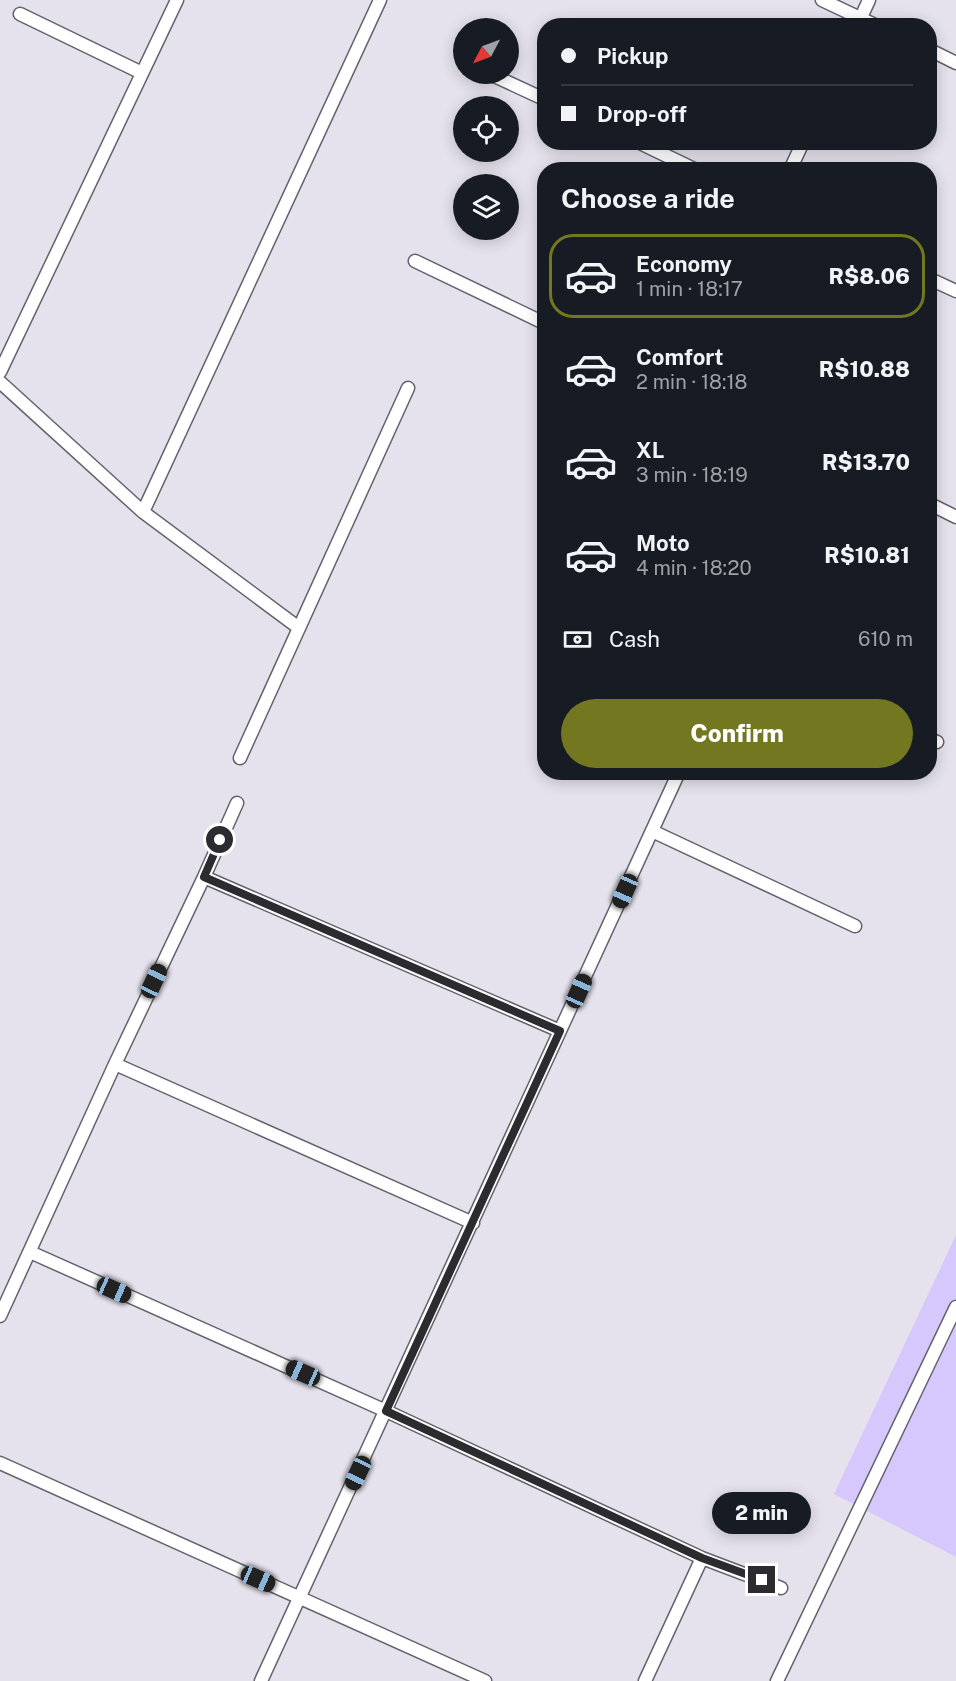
<!DOCTYPE html>
<meta charset="utf-8">
<style>
:root{--surface:#171b24;--page:#20242c;--text:#f1f3f6;--muted:#9ea1a6;--line:#363941;--accent:#727720}
body{margin:0;font-family:"Public Sans",sans-serif;background:var(--page);color:var(--text);height:100vh;display:flex;flex-direction:column;font-size:22px;white-space:nowrap}
*{box-sizing:border-box;margin:0}
p{font-size:20px;color:var(--muted)}
.icon{flex:none;width:33px;height:33px;fill:none;stroke:currentColor;stroke-width:2;stroke-linecap:round;stroke-linejoin:round}
.map{position:relative;flex:1;overflow:hidden}
.details{position:absolute;left:537px;top:162px;width:400px;height:618px;display:flex;flex-direction:column;background:var(--surface);border-radius:24px;box-shadow:0 3px 15px #0003}
.details>*{flex:none}
.guide{position:absolute;left:537px;top:18px;width:400px;height:132px;border-radius:24px;box-shadow:0 3px 15px #0003;display:grid;align-content:center;height:132px;padding:0 24px;background:var(--surface)}
.needle{width:39px;rotate:229deg}
.controls{position:absolute;left:453px;top:18px;display:grid;gap:12px}
.controls a{display:grid;place-items:center;width:66px;height:66px;border-radius:50%;background:var(--surface);box-shadow:0 3px 15px #0003;font-size:30px}
.end{position:absolute;width:27px;height:27px;margin:-14px;border:8px solid #2c2b2f;background:#fff;box-shadow:0 0 0 3px #fff}
.from{border-radius:50%}
.bubble{position:absolute;height:42px;border-radius:21px;background:var(--surface);box-shadow:0 3px 15px #0003;font-size:20px;font-weight:800;line-height:42px;text-align:center}
.car{position:absolute;width:18px;height:36px;margin:-18px -9px;border-radius:8px;box-shadow:0 0 4px 2px #0007;background:linear-gradient(#222 24%,#8ab4d8 0 40%,#222 0 76%,#8ab4d8 0 86%,#222 0)}
.guide b{display:flex;align-items:center;gap:21px;height:57px;font-size:22px}
.guide b+b{border-top:2px solid var(--line)}
.guide i{width:15px;height:15px;background:var(--text)}
ul{padding:0;list-style:none}
li{display:flex;align-items:center;gap:18px;height:84px;margin:0 12px 9px;padding:0 12px;border:3px solid transparent;border-radius:24px}
li div{flex:1}
li b{display:block;font-size:22px}
li em{font-style:normal;font-weight:800}
li.current{border-color:var(--accent)}
li>.icon{width:54px;height:54px;stroke-width:1.5}
h2{padding:0 24px;font-size:27px;line-height:72px}
.pay{display:flex;align-items:center;gap:15px;height:66px;padding:0 24px;font-size:22px}
.pay p{margin-inline-start:auto}
.button{display:flex;gap:12px;margin-top:auto;padding:12px 24px}
.button a{flex:1;height:69px;border-radius:36px;background:var(--accent);color:#fff;font-size:24px;font-weight:800;line-height:69px;text-align:center}
.map>svg:first-child{display:block}
</style>
<div class="map">
<svg width="956" height="1681" viewBox="0 0 956 1681">
<rect width="100%" height="100%" fill="#e5e2ed"/>
<path fill="#d6c8fd" d="M956 1235V1557L834 1494Z"/>
<g fill="none" stroke-linecap="round" stroke-linejoin="round">
<g stroke="#64626b" stroke-width="15">
<path id="minor" d="M822 0 877 26
M20 14 142 73
M857 26 869 0
M930 50 956 63
M490 74 544 99
M638 142 696 170
M790 170 803 142
M415 261 544 323
M930 279 956 291
M0 372 177 0
M0 382 143 512 299 628
M930 504 956 517
M143 512 380 0
M930 739 937 742
M240 758 408 388
M652 831 855 926
M204 877 237 803
M115 1064 473 1223
M30 1252 386 1411 702 1558 781 1588
M0 1316 115 1064 204 877 560 1031
M0 1463 485 1681
M261 1681 679 772
M645 1681 702 1558
M777 1681 956 1307"/>
</g>
<use href="#minor" stroke="#fff" stroke-width="12"/>
</g>
<g fill="none" stroke-linecap="round" stroke-linejoin="round">
<path stroke="#2c2b2f" stroke-width="8" d="M220 840 204 877 560 1031 386 1411 702 1558 762 1580"/>
</g>
</svg>
<div class="controls">
<a><svg class="needle" viewBox="-14 -14 28 28"><path d="M0-13l5 13h-10z" fill="#e53935"/><path d="M0 13l5-13h-10z" fill="#9ea1a6"/></svg></a>
<a><svg class="icon" aria-label="locate" viewBox="0 0 24 24"><circle cx="12" cy="12" r="6"/><path d="M12 2v4M12 18v4M2 12h4M18 12h4"/></svg></a>
<a><svg class="icon" aria-label="layers" viewBox="0 0 24 24"><path d="M12 4l9 5-9 5-9-5zM3 14l9 5 9-5"/></svg></a>
</div>
<i class="end from" style="left:220px;top:840px"></i>
<i class="end" style="left:762px;top:1580px"></i>
<div class="bubble" style="left:712px;top:1492px;width:99px">2 min</div>
<i class="car" style="left:625px;top:891px;rotate:204deg"></i>
<i class="car" style="left:154px;top:981px;rotate:25deg"></i>
<i class="car" style="left:579px;top:991px;rotate:24deg"></i>
<i class="car" style="left:114px;top:1290px;rotate:114deg"></i>
<i class="car" style="left:303px;top:1373px;rotate:294deg"></i>
<i class="car" style="left:358px;top:1473px;rotate:205deg"></i>
<i class="car" style="left:258px;top:1579px;rotate:114deg"></i>
<div class="guide">
<b><i class="from"></i>Pickup</b>
<b><i></i>Drop-off</b>
</div>
<section class="details">
<h2>Choose a ride</h2>
<ul>
<li class="current"><svg class="icon" aria-label="car" viewBox="0 0 24 24"><path d="M5 17H2v-5l4-1 3-4h7l3 4 3 1v5h-3M9 17h6M6 11h13"/><circle cx="7" cy="17" r="2"/><circle cx="17" cy="17" r="2"/></svg><div><b>Economy</b><p>1 min · 18:17</p></div><em>R$8.06</em></li>
<li><svg class="icon" aria-label="car" viewBox="0 0 24 24"><path d="M5 17H2v-5l4-1 3-4h7l3 4 3 1v5h-3M9 17h6M6 11h13"/><circle cx="7" cy="17" r="2"/><circle cx="17" cy="17" r="2"/></svg><div><b>Comfort</b><p>2 min · 18:18</p></div><em>R$10.88</em></li>
<li><svg class="icon" aria-label="car" viewBox="0 0 24 24"><path d="M5 17H2v-5l4-1 3-4h7l3 4 3 1v5h-3M9 17h6M6 11h13"/><circle cx="7" cy="17" r="2"/><circle cx="17" cy="17" r="2"/></svg><div><b>XL</b><p>3 min · 18:19</p></div><em>R$13.70</em></li>
<li><svg class="icon" aria-label="car" viewBox="0 0 24 24"><path d="M5 17H2v-5l4-1 3-4h7l3 4 3 1v5h-3M9 17h6M6 11h13"/><circle cx="7" cy="17" r="2"/><circle cx="17" cy="17" r="2"/></svg><div><b>Moto</b><p>4 min · 18:20</p></div><em>R$10.81</em></li>
</ul>
<div class="pay"><svg class="icon" aria-label="cash" viewBox="0 0 24 24"><path d="M3 7h18v10H3z"/><circle cx="12" cy="12" r="2"/></svg>Cash<p>610 m</p></div>
<div class="button"><a>Confirm</a></div>
</section>
</div>
